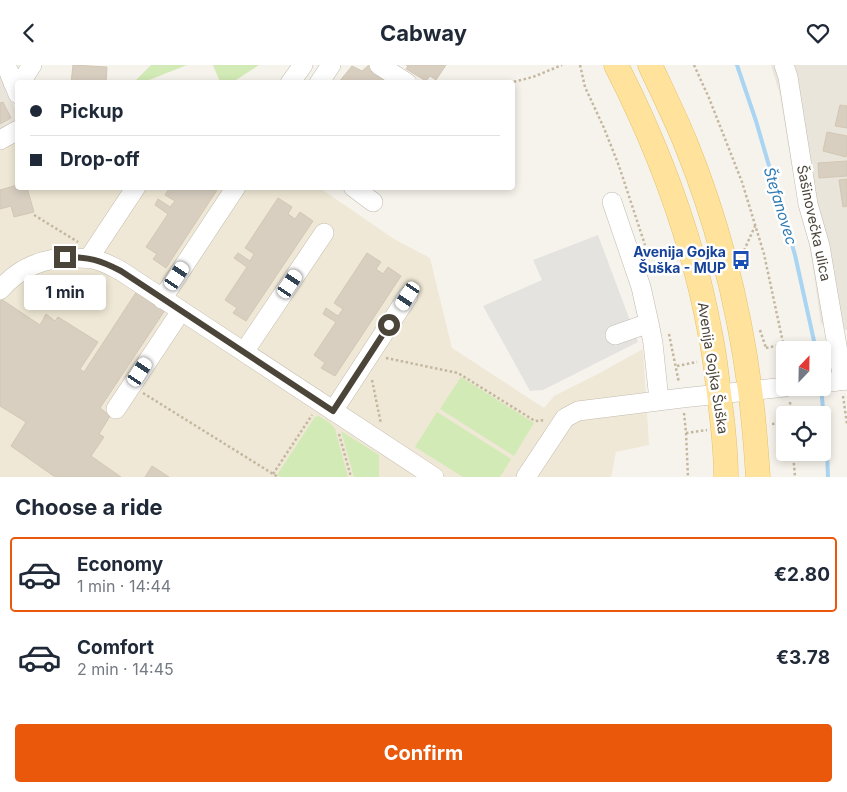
<!DOCTYPE html>
<meta charset="utf-8">
<style>
:root{--surface:#fff;--page:#f2f2f3;--text:#1f2937;--muted:#747a83;--line:#e0e1e3;--accent:#ea580c}
body{margin:0;font-family:Inter,sans-serif;background:var(--page);color:var(--text);height:100vh;display:flex;flex-direction:column;font-size:19px;white-space:nowrap}
*{box-sizing:border-box;margin:0}
p{font-size:16px;color:var(--muted)}
.icon{flex:none;width:28px;height:28px;fill:none;stroke:currentColor;stroke-width:2;stroke-linecap:round;stroke-linejoin:round}
.map{position:relative;height:412px;overflow:hidden}
.panel{display:flex;flex-direction:column;background:var(--surface);flex:1}
.panel>*{flex:none}
.banner{position:absolute;left:15px;top:15px;width:500px;height:110px;border-radius:5px;box-shadow:0 2px 8px #0003;display:grid;align-content:center;height:110px;padding:0 15px;background:var(--surface)}
.needle{width:32px;rotate:22deg}
.tools{position:absolute;left:776px;top:276px;display:grid;gap:10px}
.tools a{display:grid;place-items:center;width:55px;height:55px;border-radius:5px;background:var(--surface);box-shadow:0 2px 8px #0003;font-size:25px}
.end{position:absolute;width:22px;height:22px;margin:-11px;border:6px solid #4b4439;background:#fff;box-shadow:0 0 0 2px #fff}
.from{border-radius:50%}
.bubble{position:absolute;height:35px;border-radius:5px;background:var(--surface);box-shadow:0 2px 8px #0003;font-size:16px;font-weight:700;line-height:35px;text-align:center}
.car{position:absolute;width:15px;height:30px;margin:-15px -8px;border-radius:6px;box-shadow:0 0 4px 1px #0007;background:linear-gradient(#fff 24%,#345 0 40%,#fff 0 76%,#345 0 86%,#fff 0)}
.banner b{display:flex;align-items:center;gap:18px;height:48px;font-size:19px}
.banner b+b{border-top:1px solid var(--line)}
.banner i{width:12px;height:12px;background:var(--text)}
ul{padding:0;list-style:none}
li{display:flex;align-items:center;gap:15px;height:75px;margin:0 10px 8px;padding:0 5px;border:2px solid transparent;border-radius:5px}
li div{flex:1}
li b{display:block;font-size:19px}
li em{font-style:normal;font-weight:700}
li.selected{border-color:var(--accent)}
li>.icon{width:45px;height:45px;stroke-width:1.5}
h2{padding:0 15px;font-size:22px;line-height:60px}
.cta{display:flex;gap:10px;margin-top:auto;padding:10px 15px}
.cta a{flex:1;height:58px;border-radius:5px;background:var(--accent);color:#fff;font-size:20px;font-weight:700;line-height:58px;text-align:center}
header{display:flex;justify-content:space-between;align-items:center;height:65px;padding:0 15px;background:var(--surface);font-size:22px;font-weight:700}
.map>svg:first-child{display:block}
</style>
<header><svg class="icon" aria-label="back" viewBox="0 0 24 24"><path d="M15 5l-7 7 7 7"/></svg>Cabway<svg class="icon" aria-label="heart" viewBox="0 0 24 24"><path d="M12 20l-8-8c-3-5 5-10 8-4 3-6 11-1 8 4z"/></svg></header>
<div class="map">
<svg width="847" height="412" viewBox="0 0 847 412">
<rect width="100%" height="100%" fill="#f6f3ec"/>
<path fill="#eae5da" d="M771 0H847V265L821 259 814 209 804 149 791 97 780 30Z
M0 4 18 52 17 77 0 85Z"/>
<path fill="#efe8d6" d="M17 77 18 122 320 123 394 174 430 193 452 283 544 343 554 331 596 310 643 284 649 380 616 387 611 412H0V84Z"/>
<path fill="#d2eab5" d="M151 0H187L144 17H134Z
M213 0H259L233 17H220Z
M461 312 534 358 514 391 440 344Z
M437 347 511 394 500 412H463L415 382Z
M319 351 330 358 335 364 348 412H280L277 410 315 352Z
M341 366 379 390V412H354Z"/>
<path fill="#e5e3e0" d="M598 170 638 277 543 325 530 326 483 241 542 215 533 195Z"/>
<g fill="none" stroke-linecap="round" stroke-linejoin="round">
<path stroke="#a9d4f2" stroke-width="4" d="M737 0 756 56 795 190 816 285
M821 322 827 387 828 412"/>
</g>
<path fill="#d8cfc1" stroke="#d3c7b4" d="M73 0 107 2 106 18H71Z
M369 0 386 12 381 18 339 17 352 1 362 6Z
M406 0H446L436 15 430 11 426 16 406 4 408 1Z
M3 37 11 53 0 59V38Z
M840 40 847 41V63L835 61Z
M827 67 847 71V86L846 92 823 86Z
M847 96V111L819 113 818 98Z
M847 114V141L843 142 839 115Z
M17 120 18 125 27 123 34 147 14 152 11 141 0 144V125Z
M170 122H219L166 203 153 194 157 189 146 182 168 149 155 140 158 134 170 142 175 136 165 130Z
M278 133 292 142 288 149 295 154 300 147 313 156 246 256 233 248 237 243 225 235 247 202 234 193 238 188 250 196 254 189 245 183Z
M367 188 381 197 376 204 383 209 388 202 401 211 335 311 321 303 325 298 314 290 336 257 323 249 326 243 338 251 343 244 334 238Z
M137 226 165 245 100 343 110 351 99 369 104 372 91 391 121 412H55L11 381 26 357 0 341V236L1 234 40 260 46 249 55 256 58 252 98 277 80 304 84 307Z
M152 401 169 412H145Z"/>
<g fill="none" stroke-linecap="round" stroke-linejoin="round">
<g stroke="#c2bbae" stroke-width="20">
<path id="minor" d="M6 0 18 29
M379 0 407 18
M784 0 788 12 808 139 820 181 843 316
M13 18 25 11 32 0
M290 18 303 0
M319 18 331 0
M0 75 18 65
M353 122 373 137
M612 137 641 222 649 258
M89 193 136 122
M0 225C19 202 47 191 77 193 83 193 90 193 96 195 105 197 113 202 121 206L434 412
M162 234 236 122
M615 270 649 258 653 278 659 335
M244 287 324 168
M822 318 847 315
M116 344 181 246
M333 346 408 231
M526 412 565 353 578 346 682 333 785 322"/>
</g>
<g stroke="#e6c16a" stroke-width="25">
<path id="major" d="M616 0C659 84 693 175 710 268 714 286 716 304 718 321 722 351 726 382 726 412
M650 0C662 26 675 52 686 79 718 158 739 241 750 325 754 354 756 383 758 412"/>
</g>
<path stroke="#c4b79f" stroke-width="2.5" stroke-dasharray="2.5 2.5" stroke-linecap="butt" d="M580 0 585 22 604 63 619 101 645 180
M694 0 709 33 742 117 764 189 785 287
M509 18 533 12 562 0
M34 150 78 177
M742 190 755 161
M760 265 766 283
M669 269 679 318
M766 283 784 279
M386 293 458 308 535 356 545 355
M677 301 697 297
M372 315 381 359
M143 328 278 412
M843 331 847 359
M790 337 791 350
M684 348 686 368 688 412
M772 359 785 358
M686 368 707 365
M339 369 351 412
M793 388 795 412
M273 409 312 350"/>
<use href="#minor" stroke="#fff" stroke-width="19"/>
<use href="#major" stroke="#ffe39c" stroke-width="24"/>
</g>
<g fill="none" stroke-linecap="round" stroke-linejoin="round">
<path stroke="#4b4439" stroke-width="6" d="M65 192C89 192 100 195 121 206L333 346 389 260"/>
</g>
<defs>
<g id="bus-bare" transform="scale(1.5)"><path d="M-5-6H5V4H4V6H2V4H-2V6H-4V4H-5ZM-3.5-4V0h7V-4ZM-3.5 1.2v1.5H-2V1.2ZM2 1.2v1.5H3.5V1.2Z" fill="#1a4fb4" stroke="#fff" stroke-width="2.5" paint-order="stroke"/></g>
</defs>
<g fill-rule="evenodd">
<use href="#bus-bare" x="741" y="195"/>
</g>
<g text-anchor="middle" stroke-width="5" stroke-linejoin="round" paint-order="stroke">
<g font-size="14" fill="#4b4439" stroke="#fff">
<text transform="translate(814 158) rotate(78)" y="5">Šašinovečka ulica</text>
<text transform="translate(713 303) rotate(81)" y="5">Avenija Gojka Šuška</text>
</g>
<g font-size="14" font-weight="bold" fill="#164399" stroke="#fff" text-anchor="end">
<text x="726" y="192">Avenija Gojka<tspan x="726" dy="16">Šuška - MUP</tspan></text>
</g>
<g font-size="15" font-style="italic" fill="#2e7ab2" stroke="#fff">
<text transform="translate(780 141) rotate(73)" y="5">Štefanovec</text>
</g>
</g>
</svg>
<div class="tools">
<a><svg class="needle" viewBox="-14 -14 28 28"><path d="M0-13l5 13h-10z" fill="#e53935"/><path d="M0 13l5-13h-10z" fill="#747a83"/></svg></a>
<a><svg class="icon" aria-label="locate" viewBox="0 0 24 24"><circle cx="12" cy="12" r="6"/><path d="M12 2v4M12 18v4M2 12h4M18 12h4"/></svg></a>
</div>
<i class="end from" style="left:389px;top:260px"></i>
<i class="end" style="left:65px;top:192px"></i>
<div class="bubble" style="left:24px;top:210px;width:82px">1 min</div>
<i class="car" style="left:177px;top:211px;rotate:34deg"></i>
<i class="car" style="left:290px;top:219px;rotate:34deg"></i>
<i class="car" style="left:408px;top:231px;rotate:213deg"></i>
<i class="car" style="left:140px;top:307px;rotate:33deg"></i>
<div class="banner">
<b><i class="from"></i>Pickup</b>
<b><i></i>Drop-off</b>
</div>
</div>
<section class="panel">
<h2>Choose a ride</h2>
<ul>
<li class="selected"><svg class="icon" aria-label="car" viewBox="0 0 24 24"><path d="M5 17H2v-5l4-1 3-4h7l3 4 3 1v5h-3M9 17h6M6 11h13"/><circle cx="7" cy="17" r="2"/><circle cx="17" cy="17" r="2"/></svg><div><b>Economy</b><p>1 min · 14:44</p></div><em>€2.80</em></li>
<li><svg class="icon" aria-label="car" viewBox="0 0 24 24"><path d="M5 17H2v-5l4-1 3-4h7l3 4 3 1v5h-3M9 17h6M6 11h13"/><circle cx="7" cy="17" r="2"/><circle cx="17" cy="17" r="2"/></svg><div><b>Comfort</b><p>2 min · 14:45</p></div><em>€3.78</em></li>
</ul>
<div class="cta"><a>Confirm</a></div>
</section>
